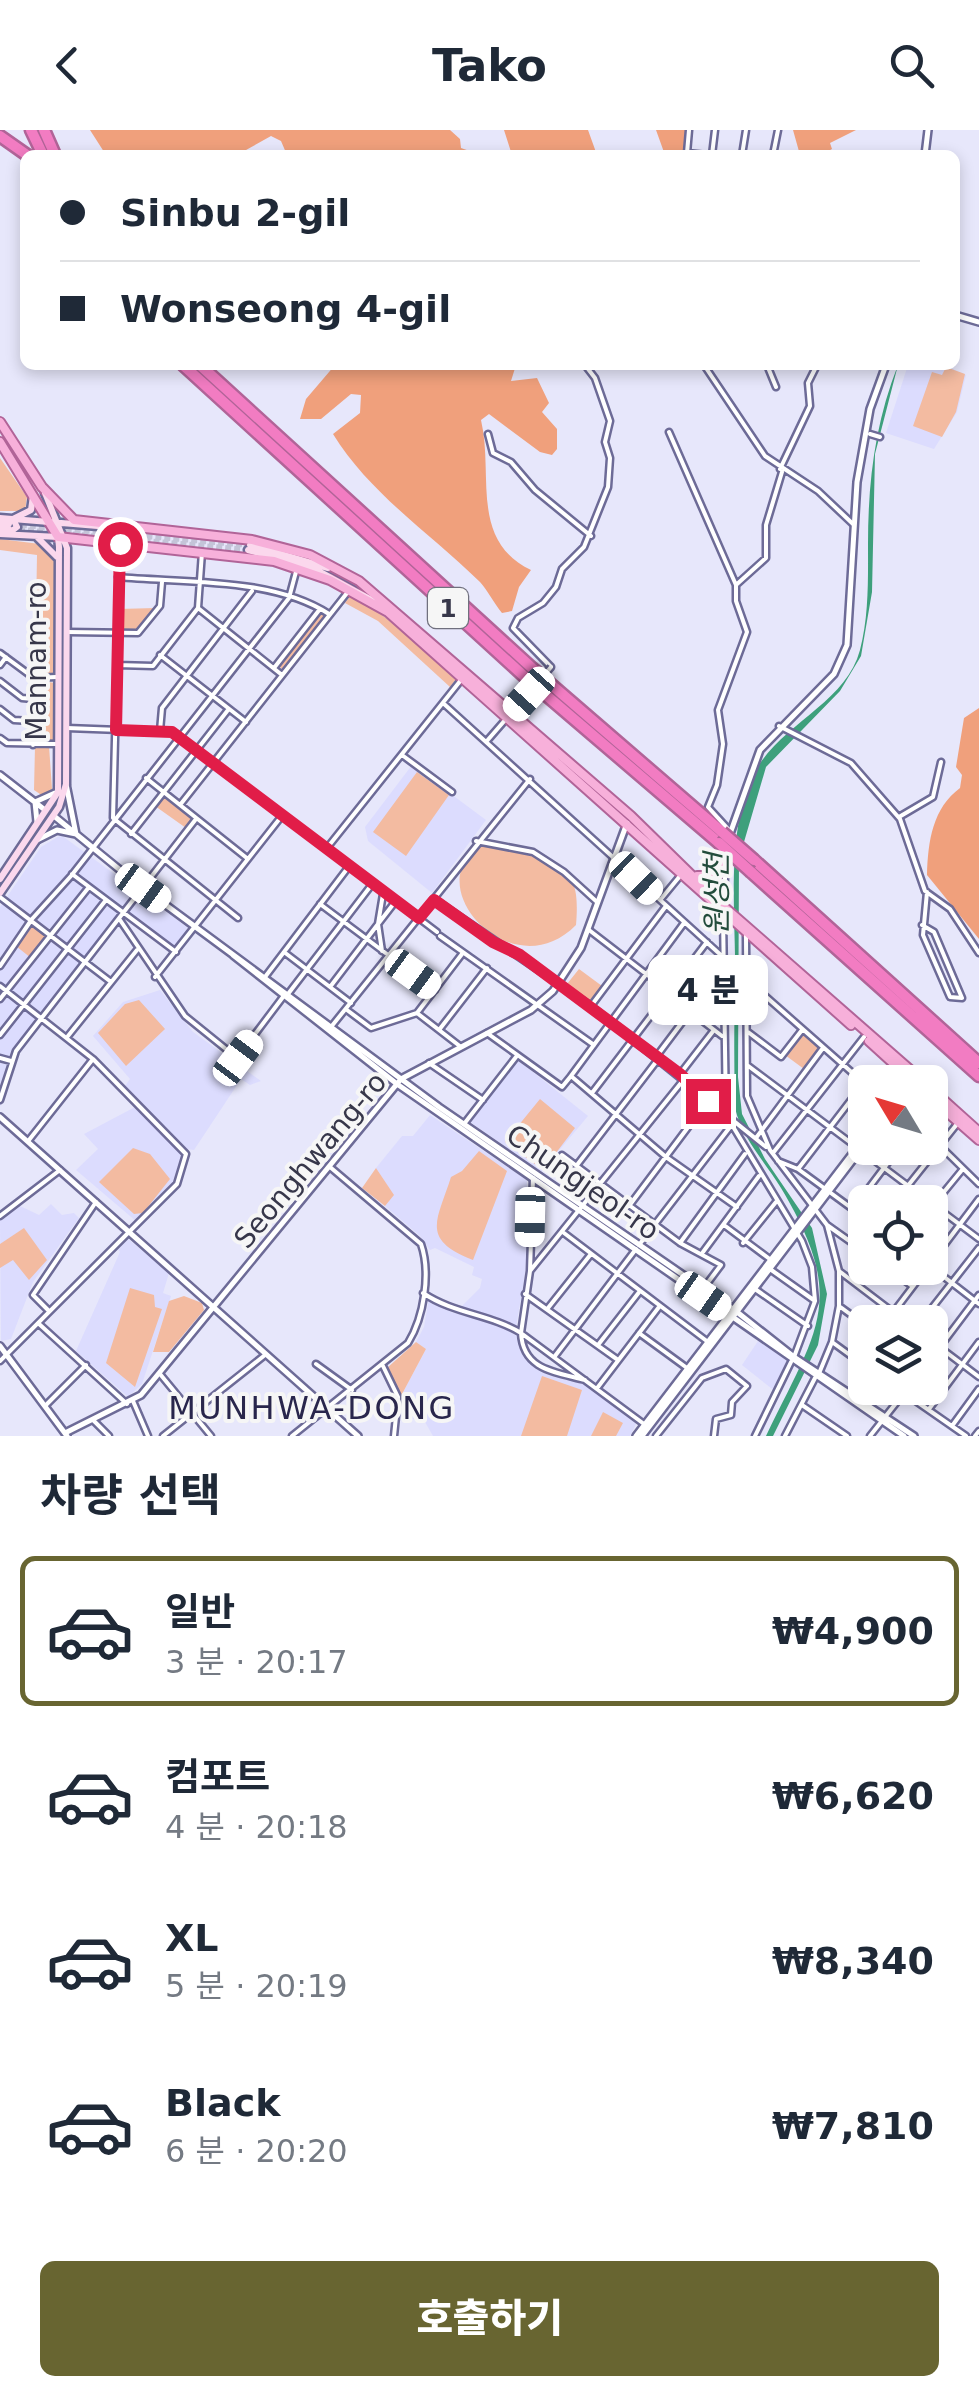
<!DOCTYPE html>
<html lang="ko">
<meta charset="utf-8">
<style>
:root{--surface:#fff;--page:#f6f6f7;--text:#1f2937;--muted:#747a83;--line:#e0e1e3;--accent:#686531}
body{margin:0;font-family:"DejaVu Sans","Noto Sans KR",sans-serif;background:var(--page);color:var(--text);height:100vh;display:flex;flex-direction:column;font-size:38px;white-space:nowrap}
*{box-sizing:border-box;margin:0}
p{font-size:32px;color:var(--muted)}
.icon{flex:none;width:55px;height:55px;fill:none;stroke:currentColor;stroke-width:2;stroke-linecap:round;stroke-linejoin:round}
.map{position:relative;height:1306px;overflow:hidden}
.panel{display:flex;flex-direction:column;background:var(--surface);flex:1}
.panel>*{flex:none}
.banner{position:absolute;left:20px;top:20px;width:940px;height:220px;border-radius:15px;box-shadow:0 5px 15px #0003;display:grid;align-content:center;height:220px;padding:0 40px;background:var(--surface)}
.needle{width:65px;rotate:308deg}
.controls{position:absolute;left:848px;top:935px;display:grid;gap:20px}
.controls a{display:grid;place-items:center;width:100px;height:100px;border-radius:15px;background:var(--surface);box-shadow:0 5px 15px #0003;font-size:50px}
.end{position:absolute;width:45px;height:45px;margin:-22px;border:12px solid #e11d48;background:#fff;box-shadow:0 0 0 5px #fff}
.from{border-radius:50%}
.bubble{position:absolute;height:70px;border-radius:15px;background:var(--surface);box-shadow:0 5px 15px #0003;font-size:32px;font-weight:800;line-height:70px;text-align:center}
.car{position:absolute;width:30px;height:60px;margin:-30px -15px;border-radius:12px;box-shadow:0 0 8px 2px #0007;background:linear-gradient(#fff 24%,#345 0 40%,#fff 0 76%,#345 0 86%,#fff 0)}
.banner b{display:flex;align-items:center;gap:35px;height:95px;font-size:38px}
.banner b+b{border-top:2px solid var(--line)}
.banner i{width:25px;height:25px;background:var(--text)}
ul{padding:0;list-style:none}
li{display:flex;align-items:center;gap:30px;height:150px;margin:0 20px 15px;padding:0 20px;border:5px solid transparent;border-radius:15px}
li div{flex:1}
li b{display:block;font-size:38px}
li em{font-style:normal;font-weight:800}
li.selected{border-color:var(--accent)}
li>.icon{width:90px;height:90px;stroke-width:1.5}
h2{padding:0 40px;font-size:45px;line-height:120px}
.cta{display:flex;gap:20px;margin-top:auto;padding:20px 40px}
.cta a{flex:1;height:115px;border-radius:15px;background:var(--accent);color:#fff;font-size:40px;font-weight:800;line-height:115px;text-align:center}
header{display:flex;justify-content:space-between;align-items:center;height:130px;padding:0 40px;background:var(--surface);font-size:45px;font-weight:800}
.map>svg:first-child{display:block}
</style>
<header><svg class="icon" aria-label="back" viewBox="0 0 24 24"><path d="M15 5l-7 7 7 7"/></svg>Tako<svg class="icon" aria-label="search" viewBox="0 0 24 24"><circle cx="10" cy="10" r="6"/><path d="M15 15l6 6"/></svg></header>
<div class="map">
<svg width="979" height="1306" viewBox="0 0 979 1306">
<rect width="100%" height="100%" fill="#e7e7fb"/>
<path fill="#dcdcfe" d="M908 235H944L966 245 957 282 934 319 886 303Z
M412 635 486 690 432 763 368 711 365 697Z
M61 705 191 800 172 818 128 782 22 916 0 977V777L41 717Z
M160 860 193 902 261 951 250 955 241 949 194 1020 187 1019 125 956 130 949 93 906 123 872Z
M518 930 588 986 541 1042 470 992Z
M137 976 182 1022V1030L173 1055 137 1092 76 1040 98 1019 84 1004Z
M430 985 527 1050V1132L516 1198 458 1180 480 1158 482 1149 472 1145 474 1137 435 1118 430 1120 420 1106 385 1076 393 1065 376 1038 402 1006H413Z
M51 1074 62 1085 74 1083 79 1088 33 1152 11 1209 1 1211 0 1089 18 1075 39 1085Z
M127 1108 169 1143 163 1163 171 1166 142 1254 128 1267 76 1221 120 1122 117 1118Z
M429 1168 451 1182 511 1199 519 1206V1216L531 1234 595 1256 637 1292 630 1306H433L425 1292 399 1286 401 1266 426 1219 416 1212 424 1197Z
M758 1211 787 1230 776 1262 742 1235Z"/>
<path fill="#f3bba1" d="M946 237 965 244 956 282 942 307 913 296 932 242 942 245Z
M0 328 27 367 25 381H0Z
M0 409 40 414 56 430 53 546 35 545 37 425 0 420Z
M351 465C390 488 424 517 457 548L450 557 378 491 345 473Z
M156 478 137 502H119L118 479Z
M320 482 327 485 283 540 278 535Z
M36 550 55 553 54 609 50 612 34 611Z
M49 616 52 659 43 666 34 660 35 617Z
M417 642 449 665 406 726 373 702Z
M163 665 192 686 186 698 155 676Z
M484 715C512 713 559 728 573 754 578 764 577 783 576 795 510 862 414 750 484 715Z
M31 793 48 806 31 828 16 816Z
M579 839 602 856 590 871 567 854Z
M139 870 165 899 126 936 98 903 125 874Z
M804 900 821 916 804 939 785 925Z
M540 969 575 998 543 1040 505 1012Z
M133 1018 150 1024 170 1049 143 1083 134 1084 99 1052Z
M479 1021 507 1041 473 1130C420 1109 437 1091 451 1047L462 1041Z
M376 1038 394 1065 385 1076 362 1058Z
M24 1098 47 1130 29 1150 13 1130 0 1138V1114Z
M130 1158 154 1165 155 1177 162 1179 135 1257 106 1233Z
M184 1166 202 1173 204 1180 169 1222H153L169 1171Z
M416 1212 426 1219 401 1266 387 1238Z
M542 1246 582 1260 567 1306H521Z
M603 1282 623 1293 616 1306H591Z"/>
<path fill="#f0a07c" d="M90 0H450L460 9 461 18 481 25H287L281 11 271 6 237 25H106Z
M504 0H588L597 25H512Z
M656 0H687L684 25H665Z
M793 0H856L830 13 832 19 821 25H800Z
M335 235H516L511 251 537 248 549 273 542 282 557 299V319L552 325 540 322 489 284 481 290C494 345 469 410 531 440L519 457 512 481 502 483C494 473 488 461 480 452 430 403 370 364 333 304L360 283 361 265 351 264 321 289H300L306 269Z
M979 578V809L927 745C928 710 933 678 960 658L962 645 956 637 964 588Z"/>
<path fill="#3ea07c" d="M898 235 875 324 872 462 861 526 840 561 766 637 739 729 738 947 742 984 765 1029 812 1098 827 1164 818 1215 773 1306H766C818 1198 848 1170 781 1058 765 1032 742 1008 735 978 734 938 734 897 735 856 737 792 723 697 757 638 785 592 846 572 860 520 869 485 868 449 868 414 868 352 875 293 898 235Z"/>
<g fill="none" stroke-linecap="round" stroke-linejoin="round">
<path stroke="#c4c4d8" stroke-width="6" stroke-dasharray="6 3" stroke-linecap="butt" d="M12 394 250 415
M10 399 248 420"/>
<g stroke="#6d6b97" stroke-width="9">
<path id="minor" d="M689 0 687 23 707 25
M712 25 715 0
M742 25 746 0
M773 25 778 0
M704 235 765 326 818 361 853 394
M767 235 776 257
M669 302 736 455V471L747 502 718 580 723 614 717 655 708 677 730 701
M488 304 493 323 511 332 535 360 591 406
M870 304 880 307
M780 339 810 276 808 253 817 235
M120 415 113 688 238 788
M118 447C183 453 272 447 329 484
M736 455 766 428V395L782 342
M198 478 282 545
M67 502 138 503 160 476 162 452
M0 523 34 548 56 547
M160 525 246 592
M0 535 6 527
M117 535 153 536 198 478 202 422
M551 537 513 498 518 488 543 473 556 457 562 439 584 417 608 357 610 328 605 312 610 291 595 248 585 235
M274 538 320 479
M0 551 22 568 33 569
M443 573 723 827
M0 579 14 590 31 591
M513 582 529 564
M779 596 851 633 900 689 925 761 950 779 979 823
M67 598 173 602 437 802
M160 601 162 578 252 461
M0 608 7 613 58 614
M486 612 506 589
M33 615 34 548
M402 625 452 662
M146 648 248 729
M180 675 347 463
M899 687 933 667 941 632
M131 704 228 580
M476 711 533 722 564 742 597 772
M327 718 461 550
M72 744 176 822
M0 767 111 852
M434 769 591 876 766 1017
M661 769 680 746
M320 774 435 860
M723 775 726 735
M723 785 726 985 802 1111 812 1137 815 1171 794 1227
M120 790 185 886 237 928 283 867
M922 795 934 802 962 868 950 867 923 805 927 762
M589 800 689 877
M440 806 594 915
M746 806 747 966 770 1020 827 1095 839 1141V1176L832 1212 820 1241
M382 821 378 794 395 772
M284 822 351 873
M0 836 32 789 71 746 289 468 297 438
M155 847 281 687
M265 847 350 735
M747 850 865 954
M0 856 93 929 186 1024 177 1054 0 1231
M330 857 378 794 383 764
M288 864 373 753
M0 869 89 757
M591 876 666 776
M347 880 371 898 417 883
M691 882 722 906
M331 897 530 649
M439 900 487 838
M748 902 781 927 802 900
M487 903 562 957 571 946 666 1027 737 1077
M0 905 106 770
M68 906 137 820
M461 917 417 883 462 824
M656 927 723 838
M0 928 11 931
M429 933 483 970
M747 935 979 1109
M680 944 714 900
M571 946 684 793
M592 963 707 812
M0 970 16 921 196 689
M464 994 516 927
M930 1006 979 1054
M756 1008 823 918
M29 1010 93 929
M773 1023 864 907
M562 1025 680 1113 721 1135 703 1159
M778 1031 798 1039 865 1088
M577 1035 659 928
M798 1039 864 953
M533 1048 530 1141 521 1203 644 1294
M895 1072 957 994
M629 1076 707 972
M853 1079 899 1018
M930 1079 962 1040
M0 1086 60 1040
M724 1095 771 1130
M827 1095 865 1122
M564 1103 708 1212
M680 1113 745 1024
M743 1113 776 1072
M639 1115 730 997
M703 1122 759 1046
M930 1134 979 1069
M930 1136 979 1174
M887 1138 911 1155
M770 1139 815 1171
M530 1141 685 948
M839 1141 906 1192
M854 1152 865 1134
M755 1159 808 1196
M423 1163C454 1184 490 1184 521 1203 523 1240 555 1242 585 1250
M525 1164 618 1230
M839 1176 865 1195
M548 1178 591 1124
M48 1180 33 1165 96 1072
M886 1192 927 1138
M921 1192 979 1118
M38 1193 127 1274
M639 1203 687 1238
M930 1210 979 1247
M832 1212 865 1236
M598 1215 640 1161
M555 1226 636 1119
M930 1230 979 1165
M858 1231 865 1221
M316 1234 352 1260
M383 1236 398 1267 394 1306
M160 1244 211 1306
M598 1257 659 1177
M897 1258 966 1306
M133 1271 148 1306
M802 1275 847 1306
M45 1276 86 1235
M929 1279 979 1212
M93 1290 109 1306
M952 1296 979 1259
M163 1306 265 1225
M292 1306 408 1213C424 1187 431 1143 421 1114L330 1037
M656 1306 702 1248 726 1239 747 1256 732 1272 731 1285 716 1289 714 1306
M755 1306 791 1232
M785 1306 815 1248
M870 1306 908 1258
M975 1306 979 1301"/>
</g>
<g stroke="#6d6b97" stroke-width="10">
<path id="tertiary" d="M925 25 928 0
M955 185 979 192
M0 645 45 680
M54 686 136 753 439 977 737 1182 794 1227 914 1306
M37 692 35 672 55 663
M731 701 760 620 834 544 847 515 857 352 870 279 886 235
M37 710 57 700 76 704 66 654
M233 825 397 954 904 1306
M0 987 358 1306
M0 1216 67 1306
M65 1303 141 1265 401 949 531 880 553 861 581 818 627 693
M636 1306 865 1007
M642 1306 865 1014"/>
</g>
<g stroke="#6d6b97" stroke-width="11">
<path id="secondary" d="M0 388 98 396
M0 393 9 394
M0 398 9 399
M0 404 58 407 59 417 58 662 0 749
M8 404 17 397 13 389 31 380 33 366
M38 408 57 427
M250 415 328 438
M248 420 311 437 375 472
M0 763 59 677 66 654 67 418 45 363"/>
</g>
<g stroke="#b16498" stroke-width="12">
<path id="primary" d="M0 292 42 357 74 390 252 410 310 425 359 451 631 686 723 776 924 952
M0 312 58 407 274 431 330 450 388 482 851 895
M697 746H717L726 729
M869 911 914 952
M930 958 979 1002
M930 967 979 1010"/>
</g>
<g stroke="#b16498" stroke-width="15">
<path id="motorway" d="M31 0 43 25
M44 0 55 25
M0 6 27 25
M183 235 526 548 719 713
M200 235 532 538 722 702
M754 730 979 933
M751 742 979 946"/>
</g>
<use href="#minor" stroke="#fff" stroke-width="4"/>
<use href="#tertiary" stroke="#fff" stroke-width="5"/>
<use href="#secondary" stroke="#fbd8ed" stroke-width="6"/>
<use href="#primary" stroke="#f7b0da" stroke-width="8"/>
<use href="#motorway" stroke="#f27cc2" stroke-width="10"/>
<g stroke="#6d6b97" stroke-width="9" stroke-linecap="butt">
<path id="minor-bridge" d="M529 564 551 537"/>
</g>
<g stroke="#b16498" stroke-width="15" stroke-linecap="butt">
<path id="motorway-bridge" d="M722 702 754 730
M719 713 751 742"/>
</g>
<use href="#minor-bridge" stroke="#fff" stroke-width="4"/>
<use href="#motorway-bridge" stroke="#f27cc2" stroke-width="10"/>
</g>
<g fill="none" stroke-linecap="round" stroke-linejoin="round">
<path stroke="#e11d48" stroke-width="12" d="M120 414 116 600 172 602 419 788 434 770 493 812 520 825 680 944 708 971"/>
</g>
<g text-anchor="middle" stroke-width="8" stroke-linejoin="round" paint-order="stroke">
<rect fill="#f6f6f6" stroke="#70707e" stroke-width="2.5" x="428" y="458" width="40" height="40" rx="8"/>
<g font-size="25" font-weight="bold" fill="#37374a">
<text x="448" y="487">1</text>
</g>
<g font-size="28" fill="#37374a" stroke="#f6f6f6">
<text transform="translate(36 531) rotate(-90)" y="10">Mannam-ro</text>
<text transform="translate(310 1030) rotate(-50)" y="10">Seonghwang-ro</text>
<text transform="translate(583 1052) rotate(35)" y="10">Chungjeol-ro</text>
</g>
<g font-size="30" font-style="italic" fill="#224c3b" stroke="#f6f6f6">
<text transform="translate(717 764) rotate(-90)" y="10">원성천</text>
</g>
<g font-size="32" letter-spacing="2.5" fill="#29264c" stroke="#f6f6f6">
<text x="312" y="1289">MUNHWA-DONG</text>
</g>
</g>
</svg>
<div class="controls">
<a><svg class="needle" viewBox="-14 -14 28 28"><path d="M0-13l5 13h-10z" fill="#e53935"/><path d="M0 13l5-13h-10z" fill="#747a83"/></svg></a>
<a><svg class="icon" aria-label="locate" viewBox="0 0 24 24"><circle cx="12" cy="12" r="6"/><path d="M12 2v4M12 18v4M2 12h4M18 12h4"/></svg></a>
<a><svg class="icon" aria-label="layers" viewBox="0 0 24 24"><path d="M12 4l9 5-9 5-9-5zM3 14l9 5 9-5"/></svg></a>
</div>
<i class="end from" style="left:120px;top:414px"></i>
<i class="end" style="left:708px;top:971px"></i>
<div class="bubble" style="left:648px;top:825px;width:120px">4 분</div>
<i class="car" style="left:529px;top:564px;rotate:222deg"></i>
<i class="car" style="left:636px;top:748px;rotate:134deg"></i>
<i class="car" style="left:143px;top:758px;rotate:126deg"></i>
<i class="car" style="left:413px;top:844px;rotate:126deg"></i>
<i class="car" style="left:238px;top:928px;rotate:37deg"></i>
<i class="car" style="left:530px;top:1087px;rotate:181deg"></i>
<i class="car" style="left:703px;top:1166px;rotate:125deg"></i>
<div class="banner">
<b><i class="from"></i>Sinbu 2-gil</b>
<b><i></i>Wonseong 4-gil</b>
</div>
</div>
<section class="panel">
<h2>차량 선택</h2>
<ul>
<li class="selected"><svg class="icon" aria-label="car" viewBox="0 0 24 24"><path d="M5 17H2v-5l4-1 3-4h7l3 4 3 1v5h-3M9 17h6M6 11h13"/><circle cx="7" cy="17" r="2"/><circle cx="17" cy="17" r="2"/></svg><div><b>일반</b><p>3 분 · 20:17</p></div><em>₩4,900</em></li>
<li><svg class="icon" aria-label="car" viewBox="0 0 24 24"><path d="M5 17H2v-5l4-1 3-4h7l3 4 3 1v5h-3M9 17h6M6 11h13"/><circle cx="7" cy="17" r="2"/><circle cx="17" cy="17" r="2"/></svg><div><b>컴포트</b><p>4 분 · 20:18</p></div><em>₩6,620</em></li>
<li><svg class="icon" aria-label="car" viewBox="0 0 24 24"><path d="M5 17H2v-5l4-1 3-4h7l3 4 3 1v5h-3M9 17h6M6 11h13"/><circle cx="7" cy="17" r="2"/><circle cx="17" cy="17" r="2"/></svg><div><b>XL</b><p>5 분 · 20:19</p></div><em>₩8,340</em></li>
<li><svg class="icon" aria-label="car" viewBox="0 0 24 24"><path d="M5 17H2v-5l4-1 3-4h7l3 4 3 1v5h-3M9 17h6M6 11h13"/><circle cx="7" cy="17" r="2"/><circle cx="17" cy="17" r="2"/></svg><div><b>Black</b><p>6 분 · 20:20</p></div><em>₩7,810</em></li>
</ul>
<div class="cta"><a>호출하기</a></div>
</section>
